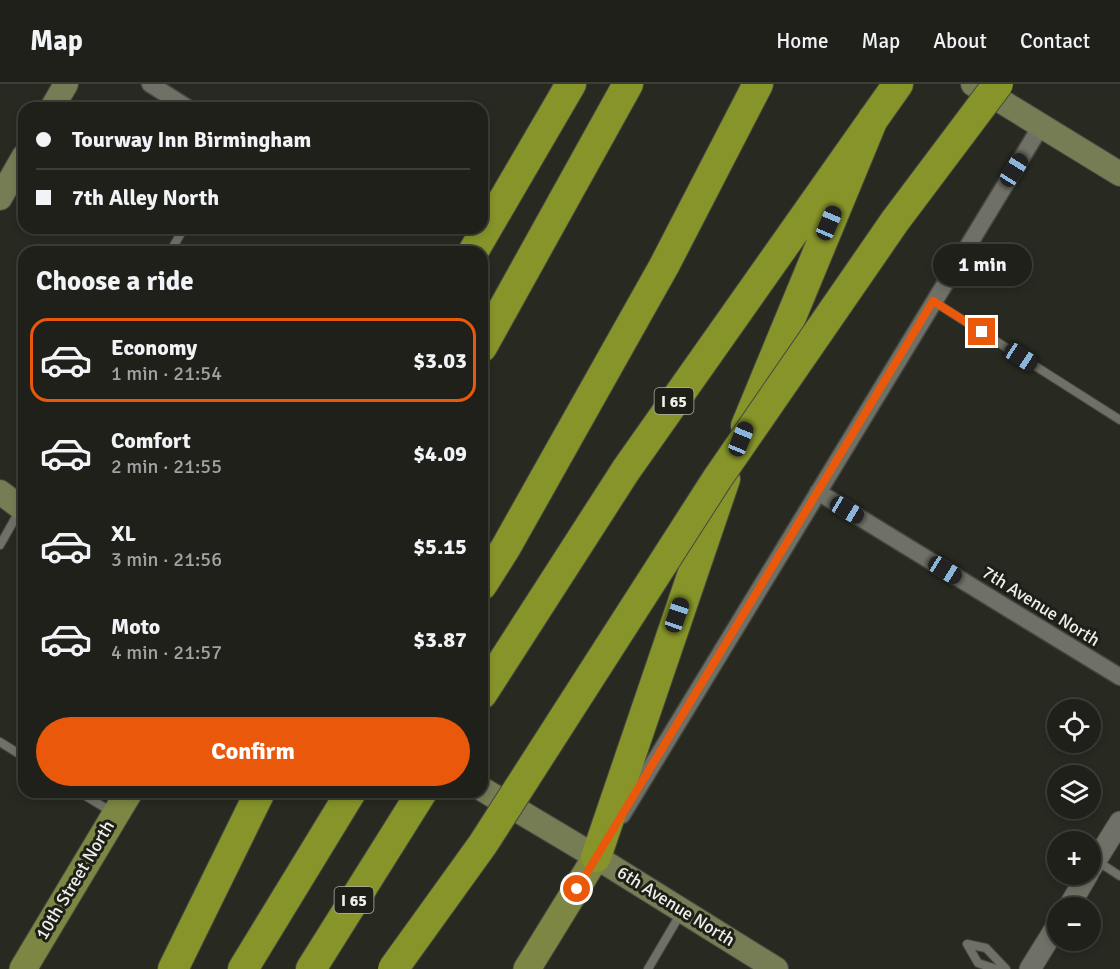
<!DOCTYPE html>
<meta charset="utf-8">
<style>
:root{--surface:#1e2019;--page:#2b2d26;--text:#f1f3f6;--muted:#a1a3a2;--line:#3c3e38;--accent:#ea580c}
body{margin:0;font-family:Signika,sans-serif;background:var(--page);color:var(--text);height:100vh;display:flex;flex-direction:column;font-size:22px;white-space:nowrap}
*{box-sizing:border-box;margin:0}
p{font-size:20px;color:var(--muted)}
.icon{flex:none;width:33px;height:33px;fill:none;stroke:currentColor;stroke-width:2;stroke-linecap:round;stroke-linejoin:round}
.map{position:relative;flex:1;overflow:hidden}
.sheet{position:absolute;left:18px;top:162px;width:470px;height:552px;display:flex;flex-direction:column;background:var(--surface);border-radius:18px;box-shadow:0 3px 9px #0003,0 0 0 2px var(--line)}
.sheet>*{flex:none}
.hud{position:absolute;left:18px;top:18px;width:470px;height:132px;border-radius:18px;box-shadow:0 3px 9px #0003,0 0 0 2px var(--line);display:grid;align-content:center;height:132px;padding:0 18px;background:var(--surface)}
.buttons{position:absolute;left:1047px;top:615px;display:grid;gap:12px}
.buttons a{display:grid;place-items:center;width:54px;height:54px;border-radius:50%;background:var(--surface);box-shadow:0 3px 9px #0003,0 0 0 2px var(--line);font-size:30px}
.end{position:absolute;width:27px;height:27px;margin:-14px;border:8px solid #ea580c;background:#fff;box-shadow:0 0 0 3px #fff}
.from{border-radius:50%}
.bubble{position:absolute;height:42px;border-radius:21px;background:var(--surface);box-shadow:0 3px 9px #0003,0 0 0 2px var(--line);font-size:20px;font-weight:800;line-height:42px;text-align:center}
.car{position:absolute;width:18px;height:36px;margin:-18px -9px;border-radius:8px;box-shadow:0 0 4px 2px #0007;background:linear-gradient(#222 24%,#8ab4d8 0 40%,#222 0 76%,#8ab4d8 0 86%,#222 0)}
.hud b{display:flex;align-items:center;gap:21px;height:57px;font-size:22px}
.hud b+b{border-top:2px solid var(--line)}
.hud i{width:15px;height:15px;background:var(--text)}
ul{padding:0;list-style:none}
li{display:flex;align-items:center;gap:18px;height:84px;margin:0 12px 9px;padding:0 6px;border:3px solid transparent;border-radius:18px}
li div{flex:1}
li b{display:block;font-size:22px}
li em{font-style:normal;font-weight:800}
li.on{border-color:var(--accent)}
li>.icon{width:54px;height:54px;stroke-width:1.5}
h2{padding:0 18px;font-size:27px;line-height:72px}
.button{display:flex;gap:12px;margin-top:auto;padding:12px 18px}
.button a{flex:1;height:69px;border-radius:36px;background:var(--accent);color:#fff;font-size:24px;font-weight:800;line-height:69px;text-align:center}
header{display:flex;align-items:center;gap:36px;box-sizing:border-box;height:84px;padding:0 30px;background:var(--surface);border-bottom:2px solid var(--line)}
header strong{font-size:28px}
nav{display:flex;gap:33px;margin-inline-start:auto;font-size:21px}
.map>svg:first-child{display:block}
</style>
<header>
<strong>Map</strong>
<nav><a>Home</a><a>Map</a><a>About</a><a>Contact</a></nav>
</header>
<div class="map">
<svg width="1120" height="885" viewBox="0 0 1120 885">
<rect width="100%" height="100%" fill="#282a21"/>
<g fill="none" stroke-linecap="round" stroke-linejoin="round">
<g stroke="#464740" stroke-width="10">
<path id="service" d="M170 168 184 144
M933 217 1120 336
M0 461 21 424
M0 658 24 673
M79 708 112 728
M1097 777 1120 792
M1005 884 996 885 978 879 967 860 986 864 1006 885
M648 885 681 829"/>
</g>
<g stroke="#464740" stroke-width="19">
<path id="minor" d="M150 0 188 24
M818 408 1120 593
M622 731 1041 42"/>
</g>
<g stroke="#464740" stroke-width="23">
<path id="tertiary" d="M1090 786 1120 738
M1068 824 1088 790
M1030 885 1058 840"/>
</g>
<g stroke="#464740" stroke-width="26">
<path id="secondary" d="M973 0 1120 90
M52 24 66 0
M0 114 24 72
M0 408 24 426
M482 705 596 773 776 885"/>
</g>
<g stroke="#464740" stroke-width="29">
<path id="primary" d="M23 885 129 708
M527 885 596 773"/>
</g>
<g stroke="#464740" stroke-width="32">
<path id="motorway" d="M473 168 571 0
M482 263 628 0
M746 342 873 35
M482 501 506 463 664 182 758 0
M482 610 626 386 898 0
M596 773 725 395
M173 885 260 708
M243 885 351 708
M311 885 422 708"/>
</g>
<use href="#service" stroke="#6f7167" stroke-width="8"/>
<use href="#minor" stroke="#6f7167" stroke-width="16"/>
<use href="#tertiary" stroke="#6f7167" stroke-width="21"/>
<use href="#secondary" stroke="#767c54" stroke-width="24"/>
<use href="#primary" stroke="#7d8642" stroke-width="27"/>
<use href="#motorway" stroke="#869429" stroke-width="30"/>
<g stroke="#464740" stroke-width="32" stroke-linecap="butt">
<path id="motorway-bridge" d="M393 885 483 760 717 395 895 137 998 0"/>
</g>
<use href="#motorway-bridge" stroke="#869429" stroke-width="30"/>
</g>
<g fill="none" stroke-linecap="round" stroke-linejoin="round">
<path stroke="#ea580c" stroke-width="8" d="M577 805 933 217 982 248"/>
</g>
<g text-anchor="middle" stroke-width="6" stroke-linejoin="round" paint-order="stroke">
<g fill="#1e2018" stroke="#b0b1ab" stroke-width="1.5">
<rect x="654.5" y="304" width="39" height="26" rx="4.5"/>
<rect x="334.5" y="803" width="39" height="26" rx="4.5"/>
</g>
<g font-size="16" font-weight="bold" fill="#eeefea">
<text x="674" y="323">I 65</text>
<text x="354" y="822">I 65</text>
</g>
<g font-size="18" fill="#eeefea" stroke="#1e2018">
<text transform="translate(1041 522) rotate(32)" y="6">7th Avenue North</text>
<text transform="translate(75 796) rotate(-59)" y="6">10th Street North</text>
<text transform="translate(676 822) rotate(32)" y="6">6th Avenue North</text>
</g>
</g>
</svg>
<div class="buttons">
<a><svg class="icon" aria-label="locate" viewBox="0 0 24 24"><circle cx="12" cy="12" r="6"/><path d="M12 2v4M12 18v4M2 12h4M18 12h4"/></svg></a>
<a><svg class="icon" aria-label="layers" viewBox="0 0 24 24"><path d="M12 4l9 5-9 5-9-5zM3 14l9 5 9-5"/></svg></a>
<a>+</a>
<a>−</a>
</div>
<i class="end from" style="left:577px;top:805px"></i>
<i class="end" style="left:982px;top:248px"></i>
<div class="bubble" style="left:933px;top:160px;width:99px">1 min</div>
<i class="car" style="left:1014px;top:86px;rotate:32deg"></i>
<i class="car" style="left:829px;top:139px;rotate:23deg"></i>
<i class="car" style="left:1021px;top:273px;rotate:123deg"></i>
<i class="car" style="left:741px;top:355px;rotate:22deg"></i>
<i class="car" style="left:847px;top:426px;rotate:121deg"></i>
<i class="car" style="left:945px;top:486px;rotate:122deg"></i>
<i class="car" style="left:677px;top:531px;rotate:19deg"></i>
<div class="hud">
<b><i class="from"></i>Tourway Inn Birmingham</b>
<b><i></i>7th Alley North</b>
</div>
<section class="sheet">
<h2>Choose a ride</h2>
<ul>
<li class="on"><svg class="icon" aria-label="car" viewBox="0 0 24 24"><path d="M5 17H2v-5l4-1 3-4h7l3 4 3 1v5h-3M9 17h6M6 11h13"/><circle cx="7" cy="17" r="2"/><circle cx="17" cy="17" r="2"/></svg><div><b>Economy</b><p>1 min · 21:54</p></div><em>$3.03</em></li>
<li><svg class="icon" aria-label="car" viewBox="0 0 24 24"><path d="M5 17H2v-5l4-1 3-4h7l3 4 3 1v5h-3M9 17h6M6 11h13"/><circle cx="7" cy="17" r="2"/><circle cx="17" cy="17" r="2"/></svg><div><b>Comfort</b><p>2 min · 21:55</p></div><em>$4.09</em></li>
<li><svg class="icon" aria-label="car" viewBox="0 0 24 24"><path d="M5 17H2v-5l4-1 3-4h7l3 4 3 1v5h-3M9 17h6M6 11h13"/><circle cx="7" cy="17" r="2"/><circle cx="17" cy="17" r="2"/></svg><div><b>XL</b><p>3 min · 21:56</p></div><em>$5.15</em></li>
<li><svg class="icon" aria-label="car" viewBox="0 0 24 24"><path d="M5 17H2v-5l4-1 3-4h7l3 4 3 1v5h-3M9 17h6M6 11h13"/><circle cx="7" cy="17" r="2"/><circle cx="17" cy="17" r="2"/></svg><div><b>Moto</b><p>4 min · 21:57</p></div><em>$3.87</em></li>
</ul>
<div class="button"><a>Confirm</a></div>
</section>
</div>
